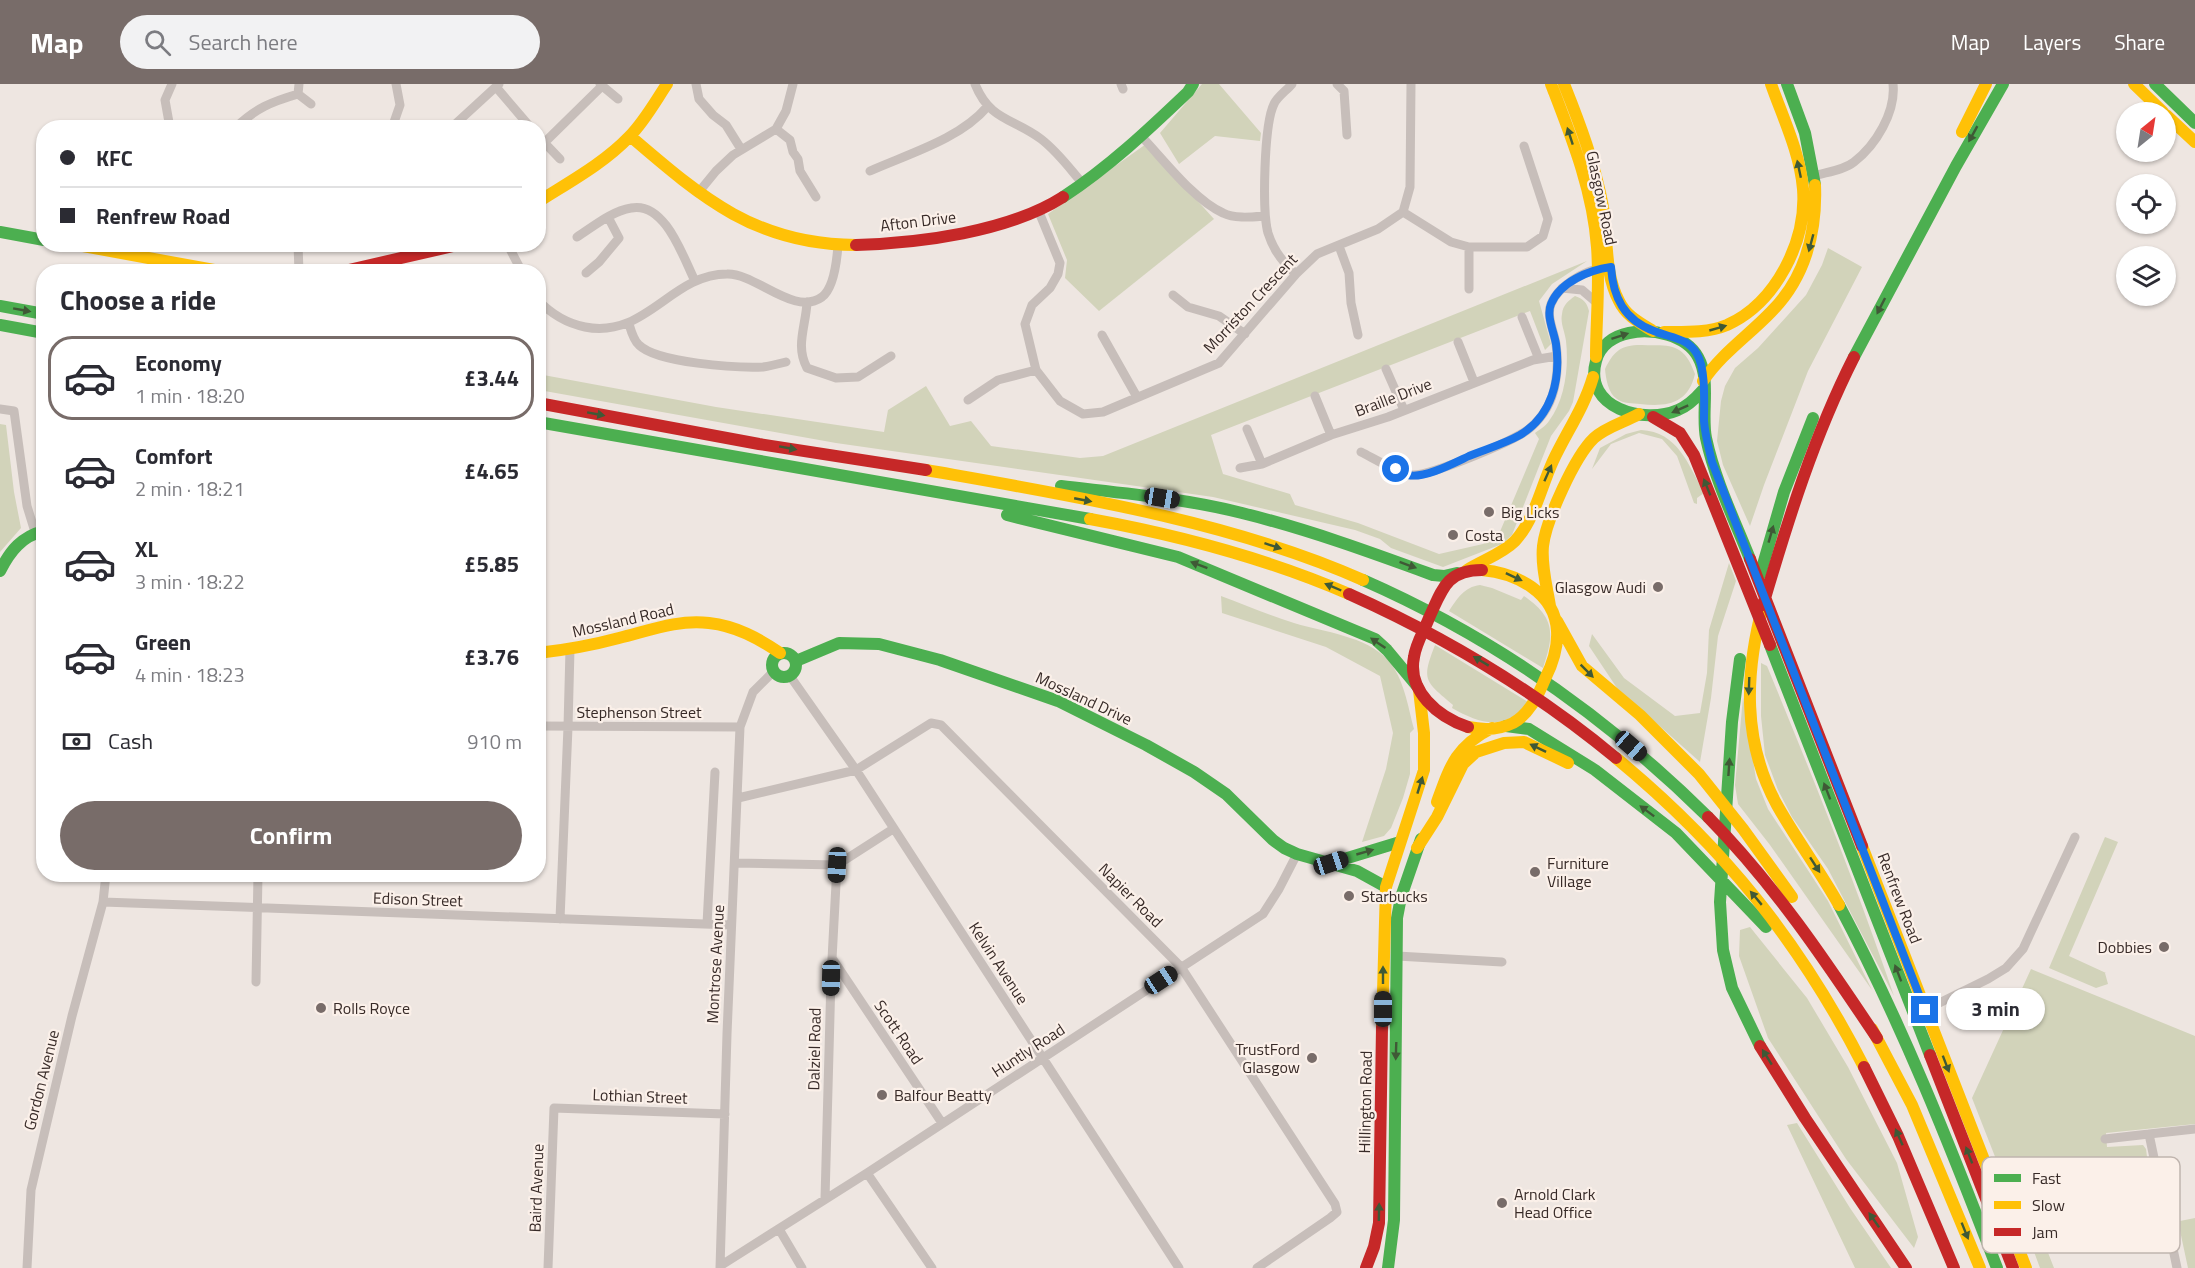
<!DOCTYPE html>
<meta charset="utf-8">
<style>
:root{--surface:#fff;--page:#f2f2f3;--text:#2b2b33;--muted:#7c7c81;--line:#e1e1e2;--accent:#786c69}
body{margin:0;font-family:"Titillium Web",sans-serif;background:var(--page);color:var(--text);height:100vh;display:flex;flex-direction:column;font-size:22px;white-space:nowrap}
*{box-sizing:border-box;margin:0}
p{font-size:20px;color:var(--muted)}
.icon{flex:none;width:33px;height:33px;fill:none;stroke:currentColor;stroke-width:2;stroke-linecap:round;stroke-linejoin:round}
.map{position:relative;flex:1;overflow:hidden}
.panel{position:absolute;left:36px;top:180px;width:510px;height:618px;display:flex;flex-direction:column;background:var(--surface);border-radius:24px;box-shadow:0 2px 4px #0004}
.panel>*{flex:none}
.hud{position:absolute;left:36px;top:36px;width:510px;height:132px;border-radius:24px;box-shadow:0 2px 4px #0004;display:grid;align-content:center;height:132px;padding:0 24px;background:var(--surface)}
.needle{width:39px;rotate:30deg}
.fabs{position:absolute;left:2116px;top:18px;display:grid;gap:12px}
.fabs a{display:grid;place-items:center;width:60px;height:60px;border-radius:50%;background:var(--surface);box-shadow:0 2px 4px #0004;font-size:30px}
.end{position:absolute;width:27px;height:27px;margin:-14px;border:8px solid #1a73e8;background:#fff;box-shadow:0 0 0 3px #fff}
.from{border-radius:50%}
.bubble{position:absolute;height:42px;border-radius:21px;background:var(--surface);box-shadow:0 2px 4px #0004;font-size:20px;font-weight:700;line-height:42px;text-align:center}
.car{position:absolute;width:18px;height:36px;margin:-18px -9px;border-radius:8px;box-shadow:0 0 4px 2px #0007;background:linear-gradient(#222 24%,#8ab4d8 0 40%,#222 0 76%,#8ab4d8 0 86%,#222 0)}
.hud b{display:flex;align-items:center;gap:21px;height:57px;font-size:22px}
.hud b+b{border-top:2px solid var(--line)}
.hud i{width:15px;height:15px;background:var(--text)}
ul{padding:0;list-style:none}
li{display:flex;align-items:center;gap:18px;height:84px;margin:0 12px 9px;padding:0 12px;border:3px solid transparent;border-radius:24px}
li div{flex:1}
li b{display:block;font-size:22px}
li em{font-style:normal;font-weight:700}
li.active{border-color:var(--accent)}
li>.icon{width:54px;height:54px;stroke-width:1.5}
h2{padding:0 24px;font-size:27px;line-height:72px}
.pay{display:flex;align-items:center;gap:15px;height:66px;padding:0 24px;font-size:22px}
.pay p{margin-inline-start:auto}
.button{display:flex;gap:12px;margin-top:auto;padding:12px 24px}
.button a{flex:1;height:69px;border-radius:36px;background:var(--accent);color:#fff;font-size:24px;font-weight:700;line-height:69px;text-align:center}
header{display:flex;align-items:center;gap:36px;box-sizing:border-box;height:84px;padding:0 30px;background:var(--accent);color:#fff}
header strong{font-size:28px}
nav{display:flex;gap:33px;margin-inline-start:auto;font-size:21px}
.search{width:420px;height:54px;background:var(--page);display:flex;align-items:center;gap:15px;box-sizing:border-box;padding:0 21px;border-radius:33px;color:var(--muted);font-size:22px}
.map>svg:first-child{display:block}
</style>
<header>
<strong>Map</strong>
<div class="search"><svg class="icon" aria-label="search" viewBox="0 0 24 24"><circle cx="10" cy="10" r="6"/><path d="M15 15l6 6"/></svg>Search here</div>
<nav><a>Map</a><a>Layers</a><a>Share</a></nav>
</header>
<div class="map">
<svg width="2195" height="1184" viewBox="0 0 2195 1184">
<rect width="100%" height="100%" fill="#eee6e1"/>
<path fill="#d2d3ba" d="M1202 0H1219L1261 49 1260 57 1215 52 1179 80 1160 49Z
M1146 60 1214 135 1099 227 1065 194 1067 176 1048 130Z
M1828 164 1862 183 1808 287 1764 401 1750 442 1723 381 1717 357 1721 317 1725 302 1735 284 1758 264 1806 211 1822 181Z
M1587 177 1552 200 1539 217 1551 260 1545 266 1530 227 1211 351 1223 390 1290 410 1295 421 1358 439 1439 470 1483 460 1499 450 1539 355 1535 349C1539 346 1546 342 1549 337 1565 316 1569 283 1566 257 1565 248 1560 239 1562 230 1563 221 1568 217 1575 212 1584 215 1587 219 1589 227L1573 318 1569 327 1551 352 1512 451 1502 460 1443 483 1391 464 1380 455 1355 446 1213 413 836 359 539 306 538 290 716 323 884 348 888 326 926 302 950 342 971 337 991 362 1080 374 1103 372Z
M1637 261C1668 262 1683 256 1695 290 1688 320 1667 323 1640 320 1633 319 1623 320 1617 315 1608 309 1606 295 1605 285 1613 269 1619 262 1637 261Z
M0 340 6 341 14 408 21 444 0 468Z
M1641 346C1678 348 1688 380 1704 409L1697 414V420L1694 419 1677 372 1662 355 1639 349 1611 360 1592 385 1600 364 1626 350Z
M1729 479 1736 497 1718 552 1711 614 1700 678 1617 604 1589 562 1592 550 1624 594 1675 632 1700 629 1707 589 1709 546Z
M1480 501 1492 504 1521 516 1524 512C1556 534 1554 551 1543 584L1449 527C1457 515 1464 503 1480 501Z
M1221 512C1245 521 1269 531 1294 539 1324 548 1366 552 1388 576 1404 594 1408 623 1414 645L1410 649V690L1403 714 1391 744 1384 752 1362 758 1386 685 1393 649 1380 592 1326 563 1222 529Z
M1435 561 1528 618C1506 648 1480 640 1452 624L1453 621C1425 597 1421 597 1435 561Z
M1761 579 1767 582C1812 691 1856 800 1894 912L1828 785 1792 733 1778 706 1765 671 1761 632Z
M1743 613 1756 695 1768 725 1828 817 1872 906 1770 761 1738 720 1735 701Z
M2105 753 2118 758 2069 872 2106 889H2105L2108 900 2096 904 2049 884Z
M1750 843 1807 914 1848 983 1897 1079 1918 1153 1914 1164 1846 1075 1768 954 1739 872 1740 846Z
M2031 885 2195 952V1040L2106 1049 2107 1063 2143 1061 2146 1065 2150 1096 2125 1098 2055 1111 2041 1079 2003 1093 1972 1014Z
M1797 1039 1850 1124 1891 1184H1855L1787 1041Z
M2195 1134V1184H2188L2179 1142 2180 1137Z
M2045 1161 2054 1184H2040L2033 1165Z"/>
<g fill="none" stroke-linecap="round" stroke-linejoin="round">
<path stroke="#c7beba" stroke-width="9" d="M299 0 298 10 311 20
M600 0 618 15
M696 0 699 15 713 31 726 41 741 65
M975 0C990 37 1013 34 1041 55 1058 68 1070 85 1083 100
M1121 0 1123 5
M1292 0C1287 6 1277 13 1274 20 1264 40 1262 127 1268 149 1273 165 1283 179 1296 190
M1337 0 1344 7 1347 51
M496 3 531 44
M170 44 165 16 172 0
M235 44C256 24 271 18 298 10
M392 44 400 21 396 0
M451 44 499 0
M776 45 790 56 793 68 798 75 800 87 816 113
M538 52 560 75
M1142 53C1163 75 1195 117 1223 129 1235 135 1252 133 1265 132
M544 59 602 2
M870 87C908 70 960 55 987 23
M1814 92C1827 88 1844 86 1854 78 1876 61 1896 28 1893 0
M698 109 716 87 733 71 776 45 786 27 793 0
M1039 128 1060 179 1058 190 1050 204 1032 221 1025 240 1036 286 1060 317 1083 330 1103 328 1219 279 1296 190 1317 170 1378 145 1403 128 1410 103 1411 0
M1403 128 1451 158 1469 163H1527L1543 152 1548 135 1524 62
M577 153C594 142 612 127 631 124 665 117 683 173 695 197
M217 160 230 163
M298 160 299 188
M518 160 510 165 522 188
M1339 162 1349 189 1351 219 1358 251
M586 189 599 178 619 154 608 133
M1562 204 1582 206 1596 218
M1469 205V163
M1173 211 1188 223 1219 232 1245 250
M538 216C552 231 566 239 585 243 646 255 671 190 727 190 756 189 794 233 822 213 834 204 837 175 838 161
M807 218C806 242 795 262 807 284L836 294 858 293 891 272
M1522 233 1539 275
M629 240C631 247 634 257 639 261 657 279 736 284 763 283 770 282 778 280 786 278
M1102 251 1137 313
M1458 258 1474 298
M1386 285 1404 326
M1315 312 1331 351
M968 316 998 296 1036 286
M0 325 14 327 27 422 35 448
M1247 345 1262 380
M1361 368C1373 374 1400 390 1411 391 1428 393 1517 356 1530 344 1543 333 1552 317 1555 301 1558 287 1558 274 1556 260 1554 247 1546 232 1551 220 1558 202 1584 187 1602 184
M1240 384 1262 380 1331 351 1388 333 1533 276 1557 272
M790 592 856 686 1179 1184
M538 642 740 643
M738 714 856 686 931 639 941 641 1181 883 1335 1120 1337 1128 1330 1134 1257 1184
M735 779 837 781 893 745
M103 818 731 841
M560 835 568 643 570 565
M707 840 715 688
M1397 872 1502 878
M832 874 942 1039
M256 898 258 790
M1925 926 1988 895 2006 884 2023 865 2075 753
M2105 1055 2149 1050
M867 1089 932 1184
M825 1115 831 894 837 781
M779 1145 802 1184
M720 1182 867 1089 1263 830 1279 805 1297 770
M27 1184 31 1106 72 932 103 818 106 790
M548 1184 554 1024 725 1030
M720 1184 727 950 740 643 753 608 773 588
M2177 1184 2149 1050 2195 1045"/>
<path stroke="#4caf50" stroke-width="12" d="M1787 0 1805 49 1815 101
M2155 0 2195 39
M1063 113C1109 83 1148 46 1188 8L1193 0
M0 148 44 156
M0 222 44 230
M0 241 44 249
M1854 273 1956 82 2003 0
M1703 306C1696 314 1688 322 1678 326 1644 341 1583 324 1596 277 1600 261 1614 252 1629 249 1652 244 1686 251 1698 273 1711 296 1701 329 1706 354 1715 396 1734 435 1750 475
M538 338 1090 435
M1061 402C1121 409 1183 414 1242 429 1307 445 1370 468 1433 491L1444 492 1457 489
M1007 431 1178 473 1375 555 1387 566 1417 602
M0 487C10 467 22 452 44 447
M1760 491 1784 408 1813 334
M1363 496C1493 553 1607 633 1708 733
M1770 561 1930 971
M772 581a12 12 0 1 1 24 0a12 12 0 1 1-24 0Z
M1740 575 1732 638 1720 818 1723 866 1732 904 1760 962
M796 577 839 559 879 560 940 576 1058 617 1146 661 1194 688 1226 710 1273 756 1284 764 1297 770 1357 787 1386 803
M1506 642 1529 645 1595 686 1676 749 1766 843
M1331 779 1400 758
M1839 821C1901 938 1950 1061 1997 1184
M1388 1184 1394 1136 1397 834 1401 813 1421 755"/>
<path stroke="#ffc107" stroke-width="12" d="M1551 0C1571 52 1593 106 1597 163 1600 200 1596 236 1596 273
M1564 0C1580 40 1595 80 1603 123 1608 153 1604 189 1619 217 1626 232 1640 239 1653 247
M2134 0 2163 28
M2166 31 2195 58
M1962 48 1986 0
M630 52C701 113 756 161 856 161
M538 118C569 98 603 80 629 53 644 38 655 18 667 0
M72 160 225 188
M1664 248C1685 248 1708 249 1727 241 1776 219 1807 157 1803 105 1800 69 1783 34 1771 0
M1703 297C1722 269 1748 252 1771 228 1805 194 1817 148 1815 101
M926 386C1068 411 1231 437 1363 496
M1090 435C1178 451 1266 474 1349 510
M1467 486C1483 476 1502 470 1515 457 1535 435 1541 403 1553 377 1566 349 1584 324 1593 293
M1763 521C1745 589 1742 657 1777 721 1796 755 1820 787 1839 821
M1550 522C1547 503 1541 482 1543 462 1546 436 1575 372 1594 354 1606 343 1625 338 1639 330
M1557 537 1582 582 1640 631 1699 690 1743 745 1792 813
M538 569C565 566 593 561 619 554 648 547 678 535 709 539 736 542 758 554 780 569
M1468 643C1483 646 1499 646 1513 639 1529 630 1538 612 1545 595 1552 581 1558 563 1557 547 1555 508 1516 489 1482 486
M1616 674C1724 763 1800 858 1864 983
M1437 718C1450 682 1456 662 1492 644
M1862 762 2026 1184
M1417 764 1437 733 1463 680 1476 668 1504 659 1524 658 1568 679
M1382 943 1386 803 1424 686V649L1419 606
M1872 945 1912 1021 1980 1184"/>
<path stroke="#c62828" stroke-width="12" d="M856 161C920 159 1008 148 1063 113
M340 188 462 160
M538 319 759 360 926 386
M1653 333 1680 349 1694 371 1770 561
M1750 475 1862 762
M1349 510C1445 553 1534 606 1616 674
M1763 521C1788 436 1814 352 1854 273
M1468 643C1438 633 1407 607 1414 573 1416 559 1424 547 1429 534 1442 506 1446 486 1482 486
M1708 733C1774 800 1825 876 1877 954
M1760 962 1805 1034 1906 1184
M1930 971 2013 1184
M1864 983 1898 1052 1954 1184
M1366 1184 1374 1163 1379 1139 1382 943"/>
</g>
<defs><path id="oneway-solid" d="M-6-.8H1V-3.2L6.5 0L1 3.2V.8H-6Z" transform="scale(1.5)"/></defs>
<g fill="#3f5936">
<use href="#oneway-solid" transform="translate(1973 50) rotate(119)"/>
<use href="#oneway-solid" transform="translate(1570 52) rotate(-108)"/>
<use href="#oneway-solid" transform="translate(1799 85) rotate(-102)"/>
<use href="#oneway-solid" transform="translate(1811 159) rotate(105)"/>
<use href="#oneway-solid" transform="translate(1881 222) rotate(117)"/>
<use href="#oneway-solid" transform="translate(22 226) rotate(10)"/>
<use href="#oneway-solid" transform="translate(1718 244) rotate(-16)"/>
<use href="#oneway-solid" transform="translate(1620 252) rotate(-18)"/>
<use href="#oneway-solid" transform="translate(1680 325) rotate(156)"/>
<use href="#oneway-solid" transform="translate(596 330) rotate(10)"/>
<use href="#oneway-solid" transform="translate(788 364) rotate(10)"/>
<use href="#oneway-solid" transform="translate(1548 389) rotate(-66)"/>
<use href="#oneway-solid" transform="translate(1707 403) rotate(-112)"/>
<use href="#oneway-solid" transform="translate(1083 416) rotate(11)"/>
<use href="#oneway-solid" transform="translate(1771 450) rotate(-74)"/>
<use href="#oneway-solid" transform="translate(1273 462) rotate(18)"/>
<use href="#oneway-solid" transform="translate(1199 481) rotate(-159)"/>
<use href="#oneway-solid" transform="translate(1408 481) rotate(20)"/>
<use href="#oneway-solid" transform="translate(1514 493) rotate(25)"/>
<use href="#oneway-solid" transform="translate(1333 503) rotate(-157)"/>
<use href="#oneway-solid" transform="translate(1378 559) rotate(-146)"/>
<use href="#oneway-solid" transform="translate(1481 577) rotate(-149)"/>
<use href="#oneway-solid" transform="translate(1587 587) rotate(45)"/>
<use href="#oneway-solid" transform="translate(1749 602) rotate(92)"/>
<use href="#oneway-solid" transform="translate(1538 664) rotate(-154)"/>
<use href="#oneway-solid" transform="translate(1729 683) rotate(-86)"/>
<use href="#oneway-solid" transform="translate(1420 701) rotate(-73)"/>
<use href="#oneway-solid" transform="translate(1827 707) rotate(-111)"/>
<use href="#oneway-solid" transform="translate(1647 727) rotate(-143)"/>
<use href="#oneway-solid" transform="translate(1365 768) rotate(-16)"/>
<use href="#oneway-solid" transform="translate(1815 781) rotate(57)"/>
<use href="#oneway-solid" transform="translate(1756 814) rotate(-130)"/>
<use href="#oneway-solid" transform="translate(1898 889) rotate(-111)"/>
<use href="#oneway-solid" transform="translate(1383 891) rotate(-90)"/>
<use href="#oneway-solid" transform="translate(1396 967) rotate(92)"/>
<use href="#oneway-solid" transform="translate(1767 973) rotate(-122)"/>
<use href="#oneway-solid" transform="translate(1946 980) rotate(69)"/>
<use href="#oneway-solid" transform="translate(1899 1053) rotate(-114)"/>
<use href="#oneway-solid" transform="translate(1969 1071) rotate(-111)"/>
<use href="#oneway-solid" transform="translate(1379 1128) rotate(-89)"/>
<use href="#oneway-solid" transform="translate(1874 1136) rotate(-125)"/>
<use href="#oneway-solid" transform="translate(1965 1147) rotate(68)"/>
</g>
<g fill="none" stroke-linecap="round" stroke-linejoin="round">
<path stroke="#1a73e8" stroke-width="8" d="M1396 385C1400 387 1404 389 1408 391 1424 395 1454 379 1469 372 1486 365 1504 360 1520 351 1552 332 1561 295 1556 260 1554 248 1546 232 1551 220 1560 198 1589 186 1611 183 1613 213 1624 236 1654 247 1670 254 1687 253 1697 270 1706 285 1704 319 1704 337 1705 351 1709 365 1712 378L1925 926"/>
</g>
<g fill="#786c69" stroke="#fbf0e9" stroke-width="2">
<circle cx="1489" cy="428" r="6"/>
<circle cx="1453" cy="451" r="6"/>
<circle cx="1658" cy="503" r="6"/>
<circle cx="1535" cy="788" r="6"/>
<circle cx="1349" cy="812" r="6"/>
<circle cx="2164" cy="863" r="6"/>
<circle cx="321" cy="924" r="6"/>
<circle cx="1312" cy="974" r="6"/>
<circle cx="882" cy="1011" r="6"/>
<circle cx="1502" cy="1119" r="6"/>
</g>
<g text-anchor="middle" stroke-width="4.5" stroke-linejoin="round" paint-order="stroke">
<g font-size="16" fill="#382b28" stroke="#fbf0e9">
<text transform="translate(1602 114) rotate(78)" y="6">Glasgow Road</text>
<text transform="translate(918 137) rotate(-7)" y="6">Afton Drive</text>
<text transform="translate(1250 219) rotate(-47)" y="6">Morriston Crescent</text>
<text transform="translate(1393 313) rotate(-21)" y="6">Braille Drive</text>
<text transform="translate(623 536) rotate(-13)" y="6">Mossland Road</text>
<text transform="translate(1084 614) rotate(25)" y="6">Mossland Drive</text>
<text x="639" y="634">Stephenson Street</text>
<text transform="translate(1131 811) rotate(45)" y="6">Napier Road</text>
<text transform="translate(1900 814) rotate(69)" y="6">Renfrew Road</text>
<text transform="translate(418 815) rotate(2)" y="6">Edison Street</text>
<text transform="translate(999 879) rotate(57)" y="6">Kelvin Avenue</text>
<text transform="translate(715 880) rotate(-87)" y="6">Montrose Avenue</text>
<text transform="translate(899 948) rotate(56)" y="6">Scott Road</text>
<text transform="translate(814 965) rotate(-89)" y="6">Dalziel Road</text>
<text transform="translate(1028 966) rotate(-33)" y="6">Huntly Road</text>
<text transform="translate(41 996) rotate(-76)" y="6">Gordon Avenue</text>
<text transform="translate(640 1012) rotate(2)" y="6">Lothian Street</text>
<text transform="translate(1365 1018) rotate(-89)" y="6">Hillington Road</text>
<text transform="translate(536 1104) rotate(-88)" y="6">Baird Avenue</text>
</g>
<g font-size="16" fill="#382b28" stroke="#fbf0e9" text-anchor="start">
<text x="1501" y="434">Big Licks</text>
<text x="1465" y="457">Costa</text>
<text x="1646" y="509" text-anchor="end">Glasgow Audi</text>
<text x="1547" y="785">Furniture<tspan x="1547" dy="18">Village</tspan></text>
<text x="1361" y="818">Starbucks</text>
<text x="2152" y="869" text-anchor="end">Dobbies</text>
<text x="333" y="930">Rolls Royce</text>
<text x="1300" y="971" text-anchor="end">TrustFord<tspan x="1300" dy="18">Glasgow</tspan></text>
<text x="894" y="1017">Balfour Beatty</text>
<text x="1514" y="1116">Arnold Clark<tspan x="1514" dy="18">Head Office</tspan></text>
</g>
</g>
<rect x="1982" y="1073" width="198" height="96" rx="9" fill="#fbf0e9" stroke="#c0b5af" stroke-width="1.5"/>
<rect x="1994" y="1090" width="27" height="8" fill="#4caf50"/>
<rect x="1994" y="1117" width="27" height="8" fill="#ffc107"/>
<rect x="1994" y="1144" width="27" height="8" fill="#c62828"/>
<g font-size="16" fill="#382b28">
<text x="2032" y="1100">Fast</text>
<text x="2032" y="1127">Slow</text>
<text x="2032" y="1154">Jam</text>
</g>
</svg>
<div class="fabs">
<a><svg class="needle" viewBox="-14 -14 28 28"><path d="M0-13l5 13h-10z" fill="#e53935"/><path d="M0 13l5-13h-10z" fill="#7c7c81"/></svg></a>
<a><svg class="icon" aria-label="locate" viewBox="0 0 24 24"><circle cx="12" cy="12" r="6"/><path d="M12 2v4M12 18v4M2 12h4M18 12h4"/></svg></a>
<a><svg class="icon" aria-label="layers" viewBox="0 0 24 24"><path d="M12 4l9 5-9 5-9-5zM3 14l9 5 9-5"/></svg></a>
</div>
<i class="end from" style="left:1396px;top:385px"></i>
<i class="end" style="left:1925px;top:926px"></i>
<div class="bubble" style="left:1946px;top:904px;width:99px">3 min</div>
<i class="car" style="left:1162px;top:414px;rotate:99deg"></i>
<i class="car" style="left:1631px;top:662px;rotate:131deg"></i>
<i class="car" style="left:1331px;top:779px;rotate:72deg"></i>
<i class="car" style="left:837px;top:781px;rotate:183deg"></i>
<i class="car" style="left:831px;top:894px;rotate:181deg"></i>
<i class="car" style="left:1161px;top:896px;rotate:57deg"></i>
<i class="car" style="left:1383px;top:925px;rotate:0deg"></i>
<div class="hud">
<b><i class="from"></i>KFC</b>
<b><i></i>Renfrew Road</b>
</div>
<section class="panel">
<h2>Choose a ride</h2>
<ul>
<li class="active"><svg class="icon" aria-label="car" viewBox="0 0 24 24"><path d="M5 17H2v-5l4-1 3-4h7l3 4 3 1v5h-3M9 17h6M6 11h13"/><circle cx="7" cy="17" r="2"/><circle cx="17" cy="17" r="2"/></svg><div><b>Economy</b><p>1 min · 18:20</p></div><em>£3.44</em></li>
<li><svg class="icon" aria-label="car" viewBox="0 0 24 24"><path d="M5 17H2v-5l4-1 3-4h7l3 4 3 1v5h-3M9 17h6M6 11h13"/><circle cx="7" cy="17" r="2"/><circle cx="17" cy="17" r="2"/></svg><div><b>Comfort</b><p>2 min · 18:21</p></div><em>£4.65</em></li>
<li><svg class="icon" aria-label="car" viewBox="0 0 24 24"><path d="M5 17H2v-5l4-1 3-4h7l3 4 3 1v5h-3M9 17h6M6 11h13"/><circle cx="7" cy="17" r="2"/><circle cx="17" cy="17" r="2"/></svg><div><b>XL</b><p>3 min · 18:22</p></div><em>£5.85</em></li>
<li><svg class="icon" aria-label="car" viewBox="0 0 24 24"><path d="M5 17H2v-5l4-1 3-4h7l3 4 3 1v5h-3M9 17h6M6 11h13"/><circle cx="7" cy="17" r="2"/><circle cx="17" cy="17" r="2"/></svg><div><b>Green</b><p>4 min · 18:23</p></div><em>£3.76</em></li>
</ul>
<div class="pay"><svg class="icon" aria-label="cash" viewBox="0 0 24 24"><path d="M3 7h18v10H3z"/><circle cx="12" cy="12" r="2"/></svg>Cash<p>910 m</p></div>
<div class="button"><a>Confirm</a></div>
</section>
</div>
